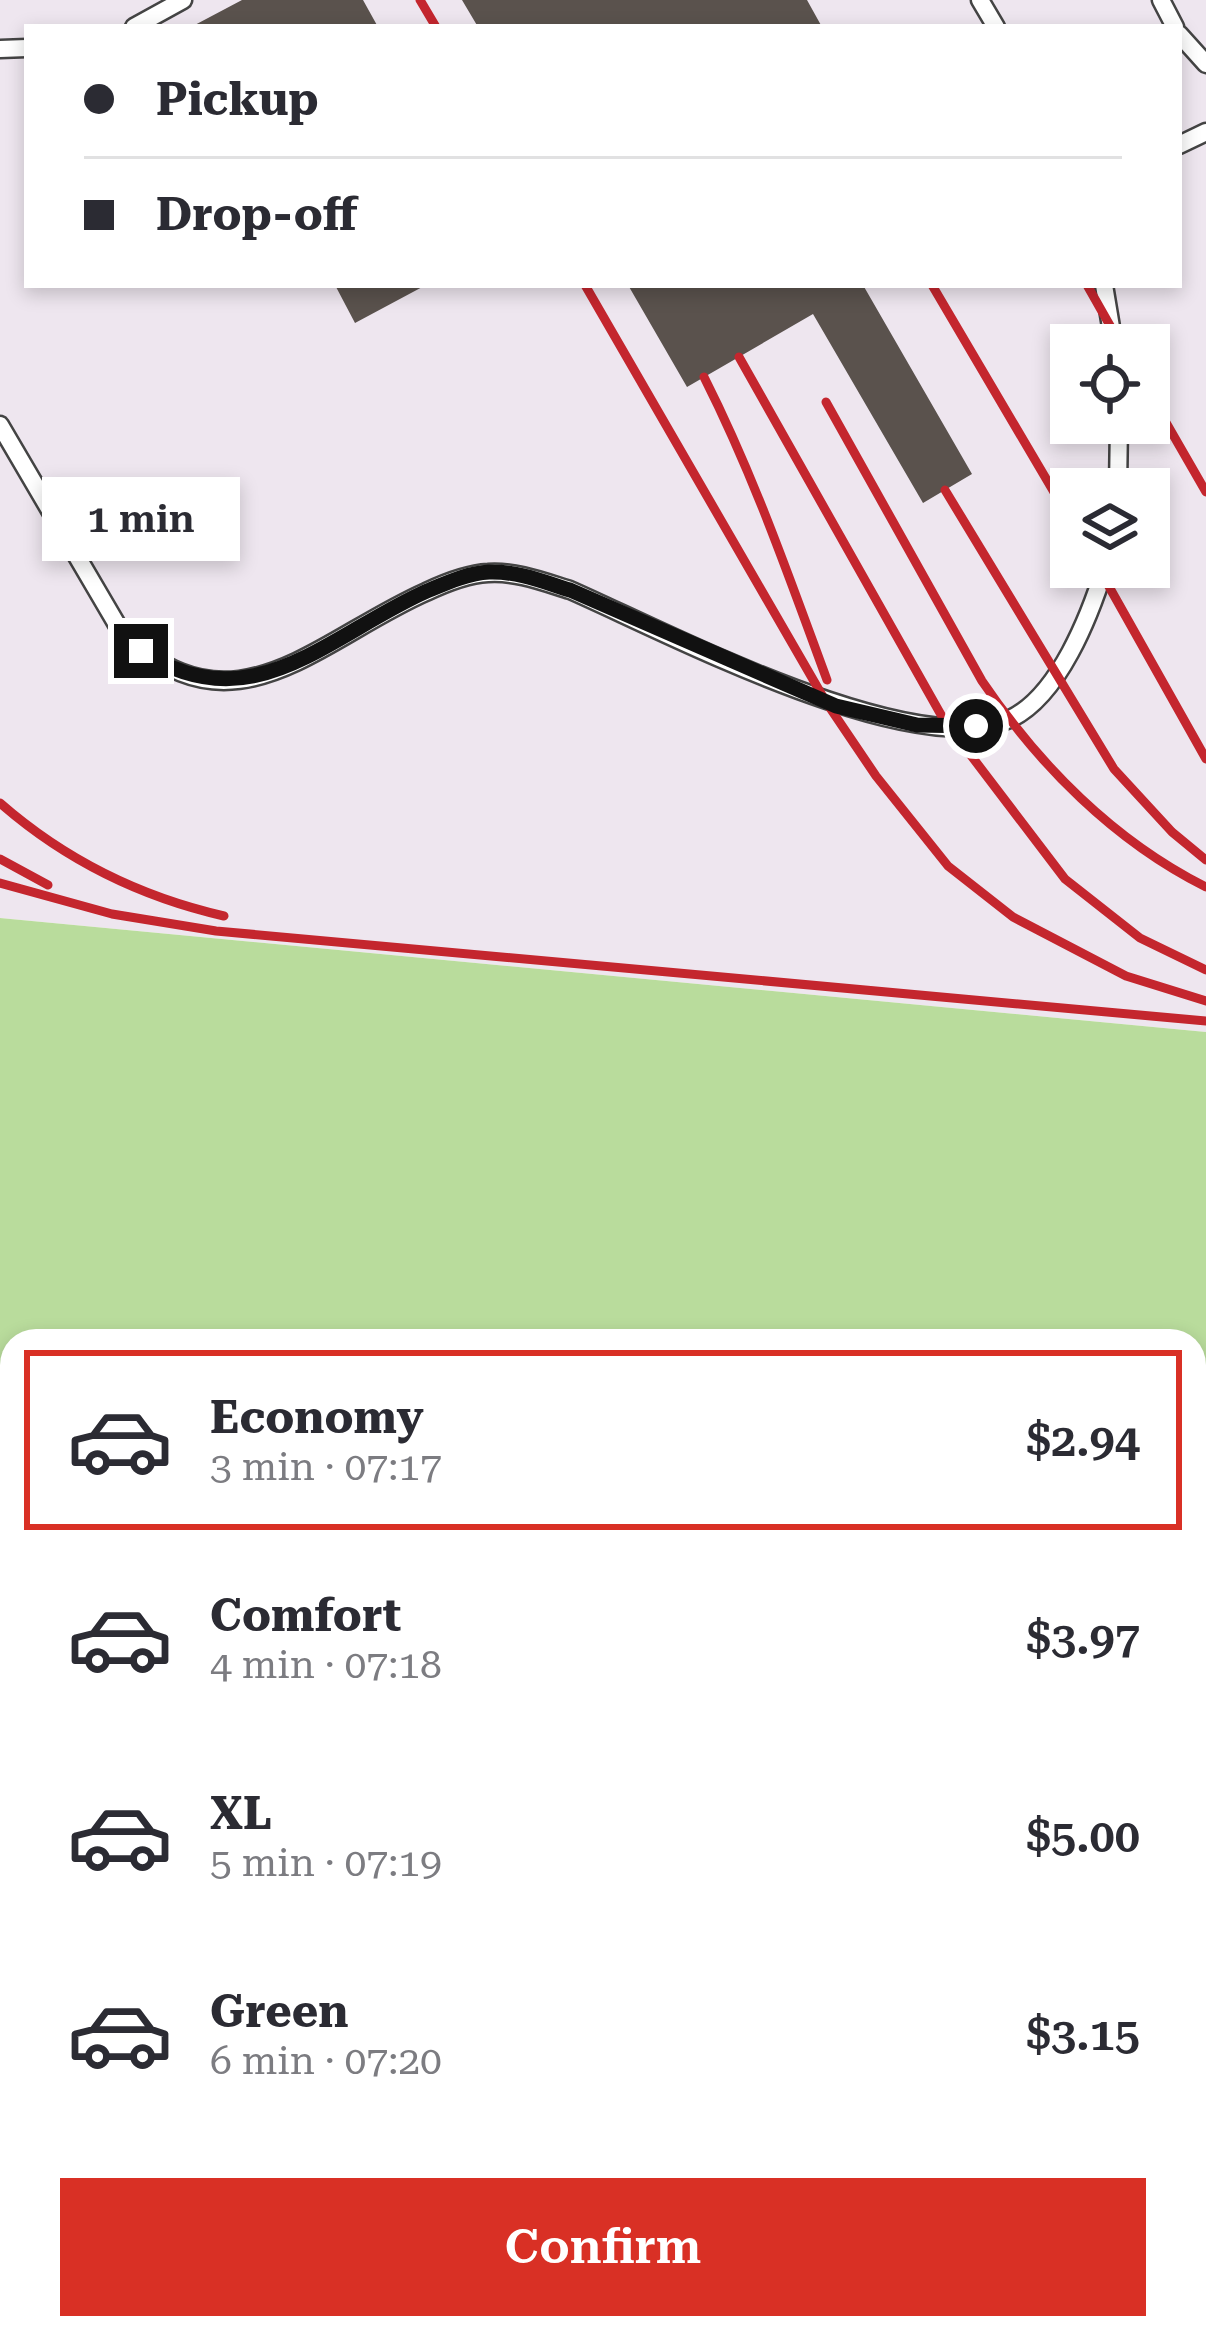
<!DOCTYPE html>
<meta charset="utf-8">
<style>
:root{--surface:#fff;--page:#f2f2f3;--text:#2b2b33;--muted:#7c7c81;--line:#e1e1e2;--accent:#d93025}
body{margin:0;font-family:"Roboto Serif",serif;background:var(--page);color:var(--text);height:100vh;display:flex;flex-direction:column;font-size:45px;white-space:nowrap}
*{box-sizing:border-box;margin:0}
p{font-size:39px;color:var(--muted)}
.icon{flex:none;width:66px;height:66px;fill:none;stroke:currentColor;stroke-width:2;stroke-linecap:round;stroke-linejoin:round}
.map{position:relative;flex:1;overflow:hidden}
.details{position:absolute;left:0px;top:1329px;width:1206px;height:1011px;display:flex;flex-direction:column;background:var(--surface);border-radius:36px 36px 0 0;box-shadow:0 6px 18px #0003}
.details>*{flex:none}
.top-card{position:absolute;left:24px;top:24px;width:1158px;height:264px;border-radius:0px;box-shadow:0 6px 18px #0003;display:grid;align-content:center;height:264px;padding:0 60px;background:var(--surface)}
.buttons{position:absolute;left:1050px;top:324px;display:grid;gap:24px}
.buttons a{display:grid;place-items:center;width:120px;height:120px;border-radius:0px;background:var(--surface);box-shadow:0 6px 18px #0003;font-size:60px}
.end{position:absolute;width:54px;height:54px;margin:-27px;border:15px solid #111;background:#fff;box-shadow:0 0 0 6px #fff}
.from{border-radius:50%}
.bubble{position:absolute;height:84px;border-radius:0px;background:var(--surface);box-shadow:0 6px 18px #0003;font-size:39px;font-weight:600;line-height:84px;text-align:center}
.top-card b{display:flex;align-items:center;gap:42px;height:114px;font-size:45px}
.top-card b+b{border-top:3px solid var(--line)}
.top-card i{width:30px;height:30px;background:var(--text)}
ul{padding:21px 0 0;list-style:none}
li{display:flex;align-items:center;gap:36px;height:180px;margin:0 24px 18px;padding:0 36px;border:6px solid transparent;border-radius:0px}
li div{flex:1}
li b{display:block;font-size:45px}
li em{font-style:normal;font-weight:600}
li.selected{border-color:var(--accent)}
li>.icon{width:108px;height:108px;stroke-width:1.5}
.cta{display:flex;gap:24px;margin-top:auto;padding:24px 60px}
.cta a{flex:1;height:138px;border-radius:0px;background:var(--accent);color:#fff;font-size:48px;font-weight:600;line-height:138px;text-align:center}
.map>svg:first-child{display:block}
</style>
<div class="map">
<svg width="1206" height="2339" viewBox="0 0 1206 2339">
<rect width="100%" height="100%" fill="#fffdf5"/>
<path fill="#eee6ef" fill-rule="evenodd" d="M0 0H1206V1032L0 918ZM27 27H1179V285H27ZM1071 345H1149V423H1071ZM1071 489H1149V567H1071Z"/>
<path fill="#b9dc9c" d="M0 918 1206 1032V2339H844L831 2328H1194V1341H12V1487L0 1466Z"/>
<path fill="#5a524d" d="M242 0H363L378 27H191Z
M462 0H807L822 27H478Z
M335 285H426L355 323Z
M628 285H863L972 474 923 503 813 314 687 387Z"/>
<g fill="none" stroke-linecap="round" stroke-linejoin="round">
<g stroke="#444" stroke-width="21">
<path id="lane" d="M980 0 996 27
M1161 0 1175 27
M134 27 183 0
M1179 34 1206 64
M0 49 27 48
M1179 145 1206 132
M1104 285 1114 345
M0 425 119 628C230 744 317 640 426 592 445 583 467 574 488 573 516 571 544 582 570 590 666 632 913 763 1010 719 1059 696 1090 615 1105 567
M1118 489 1119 423
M285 2328 290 2339
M554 2328 585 2339
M230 2339 231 2328
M346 2339 364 2335 389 2339
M499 2339 521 2328"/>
</g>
<g stroke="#444" stroke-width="38">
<path id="street" d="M0 2003 12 1898"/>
</g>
<use href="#lane" stroke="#fff" stroke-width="16"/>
<use href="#street" stroke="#fff" stroke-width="33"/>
<path stroke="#c4262e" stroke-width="9" d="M420 0 436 27
M585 285 826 702 876 776 948 866 1013 917 1126 976 1206 1001
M932 285 1071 521
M1087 285 1121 345
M739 357 944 720 1065 879 1140 938 1206 970
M704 377C754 476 789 577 827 680
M1149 393 1206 492
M826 402 982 681C1039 765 1114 841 1206 887
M945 490 1114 769 1172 832 1206 860
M1098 567 1206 759
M0 803C64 859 141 897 224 916
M0 859 48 885
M0 883 112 914 216 931 1206 1021
M0 1699 12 1709
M0 1727 12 1737
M715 2328 728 2339
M750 2328 764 2339"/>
</g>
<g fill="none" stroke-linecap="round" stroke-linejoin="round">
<path stroke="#111" stroke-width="15" d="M141 651C252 724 328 635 427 591 446 583 468 573 489 572 517 571 544 582 570 590L836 706 917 725 976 726"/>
</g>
</svg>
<div class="buttons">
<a><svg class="icon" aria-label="locate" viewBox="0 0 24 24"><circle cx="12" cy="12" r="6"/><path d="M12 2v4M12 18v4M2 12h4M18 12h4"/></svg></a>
<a><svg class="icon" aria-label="layers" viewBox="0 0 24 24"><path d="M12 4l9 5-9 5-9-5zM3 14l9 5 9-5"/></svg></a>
</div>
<i class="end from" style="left:976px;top:726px"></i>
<i class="end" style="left:141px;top:651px"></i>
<div class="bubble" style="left:42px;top:477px;width:198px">1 min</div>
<div class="top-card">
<b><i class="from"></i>Pickup</b>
<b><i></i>Drop-off</b>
</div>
<section class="details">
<ul>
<li class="selected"><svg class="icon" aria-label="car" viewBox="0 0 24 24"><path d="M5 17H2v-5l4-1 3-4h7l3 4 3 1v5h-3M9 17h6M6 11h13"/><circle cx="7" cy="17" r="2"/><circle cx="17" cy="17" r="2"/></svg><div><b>Economy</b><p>3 min · 07:17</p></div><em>$2.94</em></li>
<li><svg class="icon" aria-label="car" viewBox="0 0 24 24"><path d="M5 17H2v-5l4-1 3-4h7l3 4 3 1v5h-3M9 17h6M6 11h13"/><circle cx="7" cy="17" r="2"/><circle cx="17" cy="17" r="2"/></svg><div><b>Comfort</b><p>4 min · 07:18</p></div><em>$3.97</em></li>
<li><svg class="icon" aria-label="car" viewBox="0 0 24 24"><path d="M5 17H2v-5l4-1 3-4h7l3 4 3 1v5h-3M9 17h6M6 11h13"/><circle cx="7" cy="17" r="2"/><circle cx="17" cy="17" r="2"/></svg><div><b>XL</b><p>5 min · 07:19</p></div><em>$5.00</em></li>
<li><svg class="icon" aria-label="car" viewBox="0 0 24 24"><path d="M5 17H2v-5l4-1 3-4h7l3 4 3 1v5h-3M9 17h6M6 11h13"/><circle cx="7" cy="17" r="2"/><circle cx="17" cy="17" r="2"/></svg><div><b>Green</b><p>6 min · 07:20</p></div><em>$3.15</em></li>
</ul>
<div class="cta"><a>Confirm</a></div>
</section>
</div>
